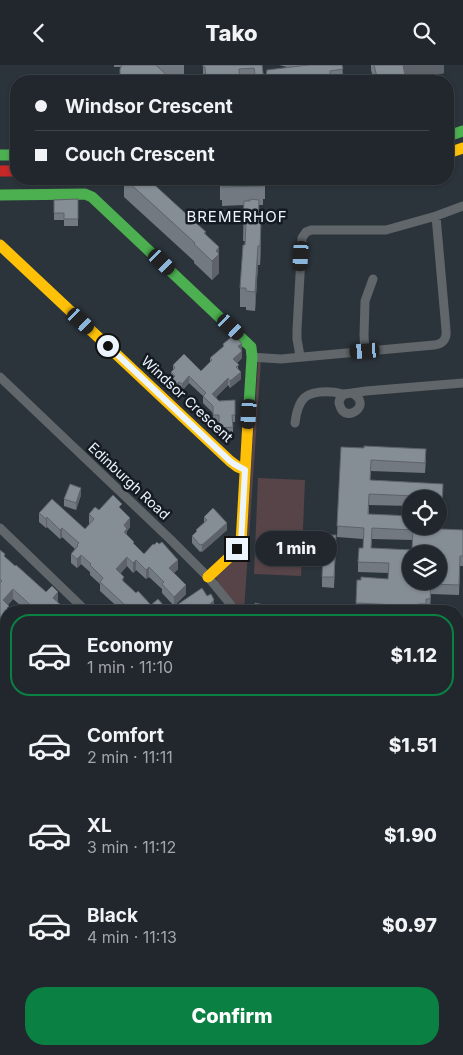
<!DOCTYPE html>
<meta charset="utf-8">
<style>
:root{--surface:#21272c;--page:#292f34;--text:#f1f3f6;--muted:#a2a5a9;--line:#3e4448;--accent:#0b8043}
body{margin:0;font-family:Inter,sans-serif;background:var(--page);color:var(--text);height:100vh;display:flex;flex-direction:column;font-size:19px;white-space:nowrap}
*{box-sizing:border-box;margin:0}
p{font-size:16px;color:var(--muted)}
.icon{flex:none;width:28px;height:28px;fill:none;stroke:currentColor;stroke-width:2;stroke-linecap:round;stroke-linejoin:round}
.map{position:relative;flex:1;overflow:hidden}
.side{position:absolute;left:0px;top:540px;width:464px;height:450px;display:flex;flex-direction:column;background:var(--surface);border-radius:20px 20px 0 0;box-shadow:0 1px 4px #0004,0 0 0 1px var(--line)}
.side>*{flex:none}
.guide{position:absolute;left:10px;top:10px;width:444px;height:110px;border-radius:20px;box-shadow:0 1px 4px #0004,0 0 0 1px var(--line);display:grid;align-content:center;height:110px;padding:0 25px;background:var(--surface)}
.controls{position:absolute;left:402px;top:425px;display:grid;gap:10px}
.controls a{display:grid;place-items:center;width:45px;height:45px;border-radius:50%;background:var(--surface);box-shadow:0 1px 4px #0004,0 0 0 1px var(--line);font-size:25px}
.end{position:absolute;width:22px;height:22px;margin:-11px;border:6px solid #ecf5fd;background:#111;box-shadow:0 0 0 2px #111}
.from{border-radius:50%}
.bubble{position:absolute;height:35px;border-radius:18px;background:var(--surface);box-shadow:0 1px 4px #0004,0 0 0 1px var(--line);font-size:16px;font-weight:800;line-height:35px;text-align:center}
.car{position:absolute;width:15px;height:30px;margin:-15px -8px;border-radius:6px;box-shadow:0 0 4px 1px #0007;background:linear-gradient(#222 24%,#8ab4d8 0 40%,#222 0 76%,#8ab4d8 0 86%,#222 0)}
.guide b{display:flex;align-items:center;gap:18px;height:48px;font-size:19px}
.guide b+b{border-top:1px solid var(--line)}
.guide i{width:12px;height:12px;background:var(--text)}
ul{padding:9px 0 0;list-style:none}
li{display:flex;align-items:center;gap:15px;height:82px;margin:0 10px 8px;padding:0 15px;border:2px solid transparent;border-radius:20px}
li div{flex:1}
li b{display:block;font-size:19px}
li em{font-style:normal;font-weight:800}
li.selected{border-color:var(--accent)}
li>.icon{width:45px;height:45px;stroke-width:1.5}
.primary-button{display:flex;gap:10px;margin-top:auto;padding:10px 25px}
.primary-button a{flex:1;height:58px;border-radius:20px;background:var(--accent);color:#fff;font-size:20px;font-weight:800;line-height:58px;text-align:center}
header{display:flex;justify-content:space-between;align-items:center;height:65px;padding:0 25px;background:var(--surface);font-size:22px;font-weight:800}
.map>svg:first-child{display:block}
</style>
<header><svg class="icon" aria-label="back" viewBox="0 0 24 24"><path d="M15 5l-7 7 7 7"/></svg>Tako<svg class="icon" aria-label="search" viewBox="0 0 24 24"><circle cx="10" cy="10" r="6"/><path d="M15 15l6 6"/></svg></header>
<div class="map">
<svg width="463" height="990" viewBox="0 0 463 990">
<rect width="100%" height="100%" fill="#2c343b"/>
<path fill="#574448" d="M261 295 244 546H241V545L217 517 216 511 246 481 258 297Z
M258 413 305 415 301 511 254 509Z
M458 668H461L458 794Z"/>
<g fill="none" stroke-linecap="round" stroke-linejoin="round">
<path stroke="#606669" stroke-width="9" d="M365 286 364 270 365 236 373 214
M300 291 297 274V265L302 173 306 167 311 165H386L436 151 463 141
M252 292 281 294 434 280C443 279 447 274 446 265L436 151
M0 312 170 474 208 512 231 540 234 546
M352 328 366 326 463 318
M295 358C298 333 306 325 332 327 336 327 341 329 344 329 347 329 349 328 352 328 374 340 345 359 340 341 338 337 340 333 343 330
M0 463 86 546
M0 604 6 611
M0 726 6 728
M0 830 6 831
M0 960 6 959
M215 990V984"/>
<path stroke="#4caf50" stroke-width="11" d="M448 71 463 66
M0 90H16
M0 130 85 129 92 132 251 282 252 292 248 356"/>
<path stroke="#ffc107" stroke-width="11" d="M448 88 463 83
M0 180 230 396 238 402 245 405
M208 512 237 485 241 478 248 356"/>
<path stroke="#c62828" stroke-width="11" d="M0 106H16"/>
<g stroke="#686d72" stroke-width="4.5">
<path id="rail" d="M0 772 6 774
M418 984 425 990
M434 984 441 990"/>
</g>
<use href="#rail" stroke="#151b21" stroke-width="2.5" stroke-dasharray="8" stroke-linecap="butt"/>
</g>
<path fill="#727980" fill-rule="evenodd" d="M114 0H184V11H120L121 2H114Z
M203 0H262L264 16H255L254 10 240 11V16H205V9H203Z
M279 0H342L343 11 330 13Z
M371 0H444V8L408 16H374L371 5Z
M124 114H148L206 169 219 201V208L212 215 194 198V196L124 132Z
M220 114H265V134H263V140H259V158L261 177 260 200H258L255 246 246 245V242H240V223L245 176H243L244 140 222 141V135H220Z
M78 134V161H64V155H54V135Z
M223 279 242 286V293L237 298 241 314 230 323 228 320 216 332 219 336 235 335V357H233V369L223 370V367H219V357H213V348L203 338V331L189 318 182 326 179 323 177 326 172 321V315L171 314V307L173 305V300L201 306 210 297V293L223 282Z
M341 382 426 394 425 408 371 406 370 415 443 429 442 464 463 465V501H460L459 530 431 529 430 544H426V546H356V538L388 514 389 508 358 507V497L363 483V474L337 472ZM411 434H439L411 461 369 449V440L411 441ZM372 474 413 475 412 485 371 483Z
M81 430 76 445 64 441V434Z
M99 445H122L130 462 127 466V470L134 479 144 489 178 504 174 508 186 529 174 541 162 528V524L149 512 146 514 136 505 133 508 127 501 121 508 124 517 136 528 151 540 164 546H122L100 526V519L90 510V507L81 499 77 503 71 498V489L75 484 62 472 60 474 47 462 46 463 39 457V448L85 464 90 459 89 458V449Z
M204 452 227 465 202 487V486L200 487 192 478V471L196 468V465L204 458Z
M336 480 334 523 322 522V512Z
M0 485 5 492 46 527 58 536 57 537 62 546H27L13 534 8 540 6 546V575L0 569Z
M6 675V707L0 700V677Z
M4 843H6V912H3V870H5Z
M11 984H164L165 990H148V987L125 989V984L104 990H11Z
M176 984H199V990H181Z"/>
<path fill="#5d6368" d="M402 0H444V8L408 16H402Z
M261 158V177L260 200V181Z
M258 181V200L255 246V227Z
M219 182V208L212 215V196L216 186Z
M242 279V286L238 281Z
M242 286V293L233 300V294Z
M241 307V314L230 323V316Z
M189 311V318L182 326V319Z
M228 313V320L212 336V329Z
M179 317V323L177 326V319Z
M81 423V430L76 445V438Z
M47 452V462L46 463V454Z
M130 453V462L127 466V473L124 476V460Z
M227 458V465L202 487V480Z
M62 463V472L60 474V465Z
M81 490V499L77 503V494Z
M127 492V501L116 513V504Z
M136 495V505L133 508V498Z
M178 495V504L169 512V503Z
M149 502V512L146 514V505Z
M186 520V529L174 541V532Z
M13 524V534L3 545V535Z
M58 527V536L53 542V533Z
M214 535V544L212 546 210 539Z
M62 541V546H57Z
M164 541V546H158Z
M6 660V669L0 676V666Z
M99 984H125L104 990H99Z"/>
<path fill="#858d95" stroke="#5d6368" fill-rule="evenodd" d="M122 0H156L173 16H115V11H120V4Z
M203 0H262L264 16H256L254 3 239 4 240 16H206L205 2H203Z
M306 0H342L343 4 330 6 331 16H265L267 5 308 0Z
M374 0H403L406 16H378Z
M420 14 421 16H408Z
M125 114H148L206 167 204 168 219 182 216 186 219 189 212 196 194 179 195 178Z
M220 114H265V115H263V121L222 122V116H220Z
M78 134V154H64V148H54V135Z
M250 134 259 135 258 158H261L260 181H258L255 227 246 226V223H240L243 180H245L246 157H243L244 136H250Z
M234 270 242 279 238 281 242 286 233 294 239 300 236 302 241 307 230 316 228 313 212 329 219 336 235 335V350H232L233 362 223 363V360H219V350H213V341L203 331 206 328 189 311 182 319 179 317 177 319 172 314 175 311 171 307 175 303 173 300 184 289 201 306 212 295 210 293 224 281 223 279Z
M364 381 426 384 425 398 371 395 370 415 443 419 441 464 463 465V491H460L459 520 431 519 430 534H426V539H418V541L356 538 357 515H361V512L388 514 389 498 358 497 359 483H363L364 463 337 461 341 382 364 383ZM369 429 416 431 415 434H439V461H411V451L368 449ZM372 463 413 465 412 485 371 483ZM411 489H439V516H411Z
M70 419 81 423 76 438 64 434Z
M113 430 122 439 119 442 130 453 124 460 127 464 124 467 134 477 133 478 144 489 153 479 154 480 157 477 159 479 162 477 178 495 169 503 186 520 174 532 162 519 164 517 149 502 146 505 136 495 133 498 127 492 116 504 124 512 122 515 136 528 138 526 151 540 158 534 164 541 158 546H126L122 541 124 539 100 517 103 513 90 500 91 499 81 490 77 494 71 489 78 481 77 480 79 478 62 463 60 465 47 452 46 454 39 448 52 434 85 464 94 454 89 449 95 442 99 445Z
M213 443 227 458 202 480V479L200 480 192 471 197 466 196 465 207 455 204 452Z
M324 470H336L334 512H322Z
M0 485 5 489 4 491 15 501 16 500 46 527 52 521 58 527 53 533 62 541 57 546H37L13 524 3 535 9 541 7 543 10 546H6V565L0 559V518L2 516 0 514Z
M202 523 207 531 211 529 214 535 210 539 214 546H168Z
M255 538 264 540 263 546H254Z
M0 623 6 629V660L0 666Z
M6 675V697L0 691V677Z
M4 843H6V903H3V870H6Z
M11 984H79V990H12Z
M149 984H164L165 990H149Z
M183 984H198H196L197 990H187Z
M233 984H243V985H253V986L265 985 266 990H233Z
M336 986V990H292Z"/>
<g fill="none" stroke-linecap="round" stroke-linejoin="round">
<path stroke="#ecf5fd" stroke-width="6" d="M108 281 230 396 234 399 245 405 241 478 237 484"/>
</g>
<g text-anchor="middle" stroke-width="5" stroke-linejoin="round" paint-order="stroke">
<g font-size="14" fill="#ecf5fd" stroke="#151b21">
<text transform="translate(187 334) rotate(43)" y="5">Windsor Crescent</text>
<text transform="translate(129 416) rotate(43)" y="5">Edinburgh Road</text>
</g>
<g font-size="15" letter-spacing="1" fill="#ecf5fd" stroke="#151b21">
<text x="237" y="157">BREMERHOF</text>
</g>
</g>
</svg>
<div class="controls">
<a><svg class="icon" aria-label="locate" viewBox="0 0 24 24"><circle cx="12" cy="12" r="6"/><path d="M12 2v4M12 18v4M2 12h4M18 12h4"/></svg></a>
<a><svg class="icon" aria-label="layers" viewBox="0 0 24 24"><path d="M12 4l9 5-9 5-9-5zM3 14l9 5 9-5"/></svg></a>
</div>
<i class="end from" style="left:108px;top:281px"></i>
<i class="end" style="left:237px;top:484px"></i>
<div class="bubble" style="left:255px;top:466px;width:82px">1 min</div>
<i class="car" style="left:301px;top:191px;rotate:183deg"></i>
<i class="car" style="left:162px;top:197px;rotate:134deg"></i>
<i class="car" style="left:81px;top:256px;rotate:133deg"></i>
<i class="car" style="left:231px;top:262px;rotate:133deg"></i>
<i class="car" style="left:365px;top:286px;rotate:266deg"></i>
<i class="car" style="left:249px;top:349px;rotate:184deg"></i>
<div class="guide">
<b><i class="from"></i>Windsor Crescent</b>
<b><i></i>Couch Crescent</b>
</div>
<section class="side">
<ul>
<li class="selected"><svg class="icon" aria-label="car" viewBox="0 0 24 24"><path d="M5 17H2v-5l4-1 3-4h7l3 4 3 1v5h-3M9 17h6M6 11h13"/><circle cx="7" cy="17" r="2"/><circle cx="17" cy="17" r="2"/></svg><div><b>Economy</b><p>1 min · 11:10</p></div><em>$1.12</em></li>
<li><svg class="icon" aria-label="car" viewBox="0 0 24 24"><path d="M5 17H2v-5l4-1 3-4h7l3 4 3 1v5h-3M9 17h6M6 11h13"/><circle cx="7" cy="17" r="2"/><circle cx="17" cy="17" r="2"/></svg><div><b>Comfort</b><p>2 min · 11:11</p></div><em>$1.51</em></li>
<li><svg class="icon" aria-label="car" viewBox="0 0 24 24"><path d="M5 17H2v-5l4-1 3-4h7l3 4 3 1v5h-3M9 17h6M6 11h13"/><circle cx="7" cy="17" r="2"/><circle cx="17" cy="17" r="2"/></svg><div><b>XL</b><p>3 min · 11:12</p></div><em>$1.90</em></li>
<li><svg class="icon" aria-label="car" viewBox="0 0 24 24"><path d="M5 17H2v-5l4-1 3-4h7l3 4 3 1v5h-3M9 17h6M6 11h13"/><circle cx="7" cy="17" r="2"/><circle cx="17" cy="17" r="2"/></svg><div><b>Black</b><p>4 min · 11:13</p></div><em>$0.97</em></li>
</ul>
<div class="primary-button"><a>Confirm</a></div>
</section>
</div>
